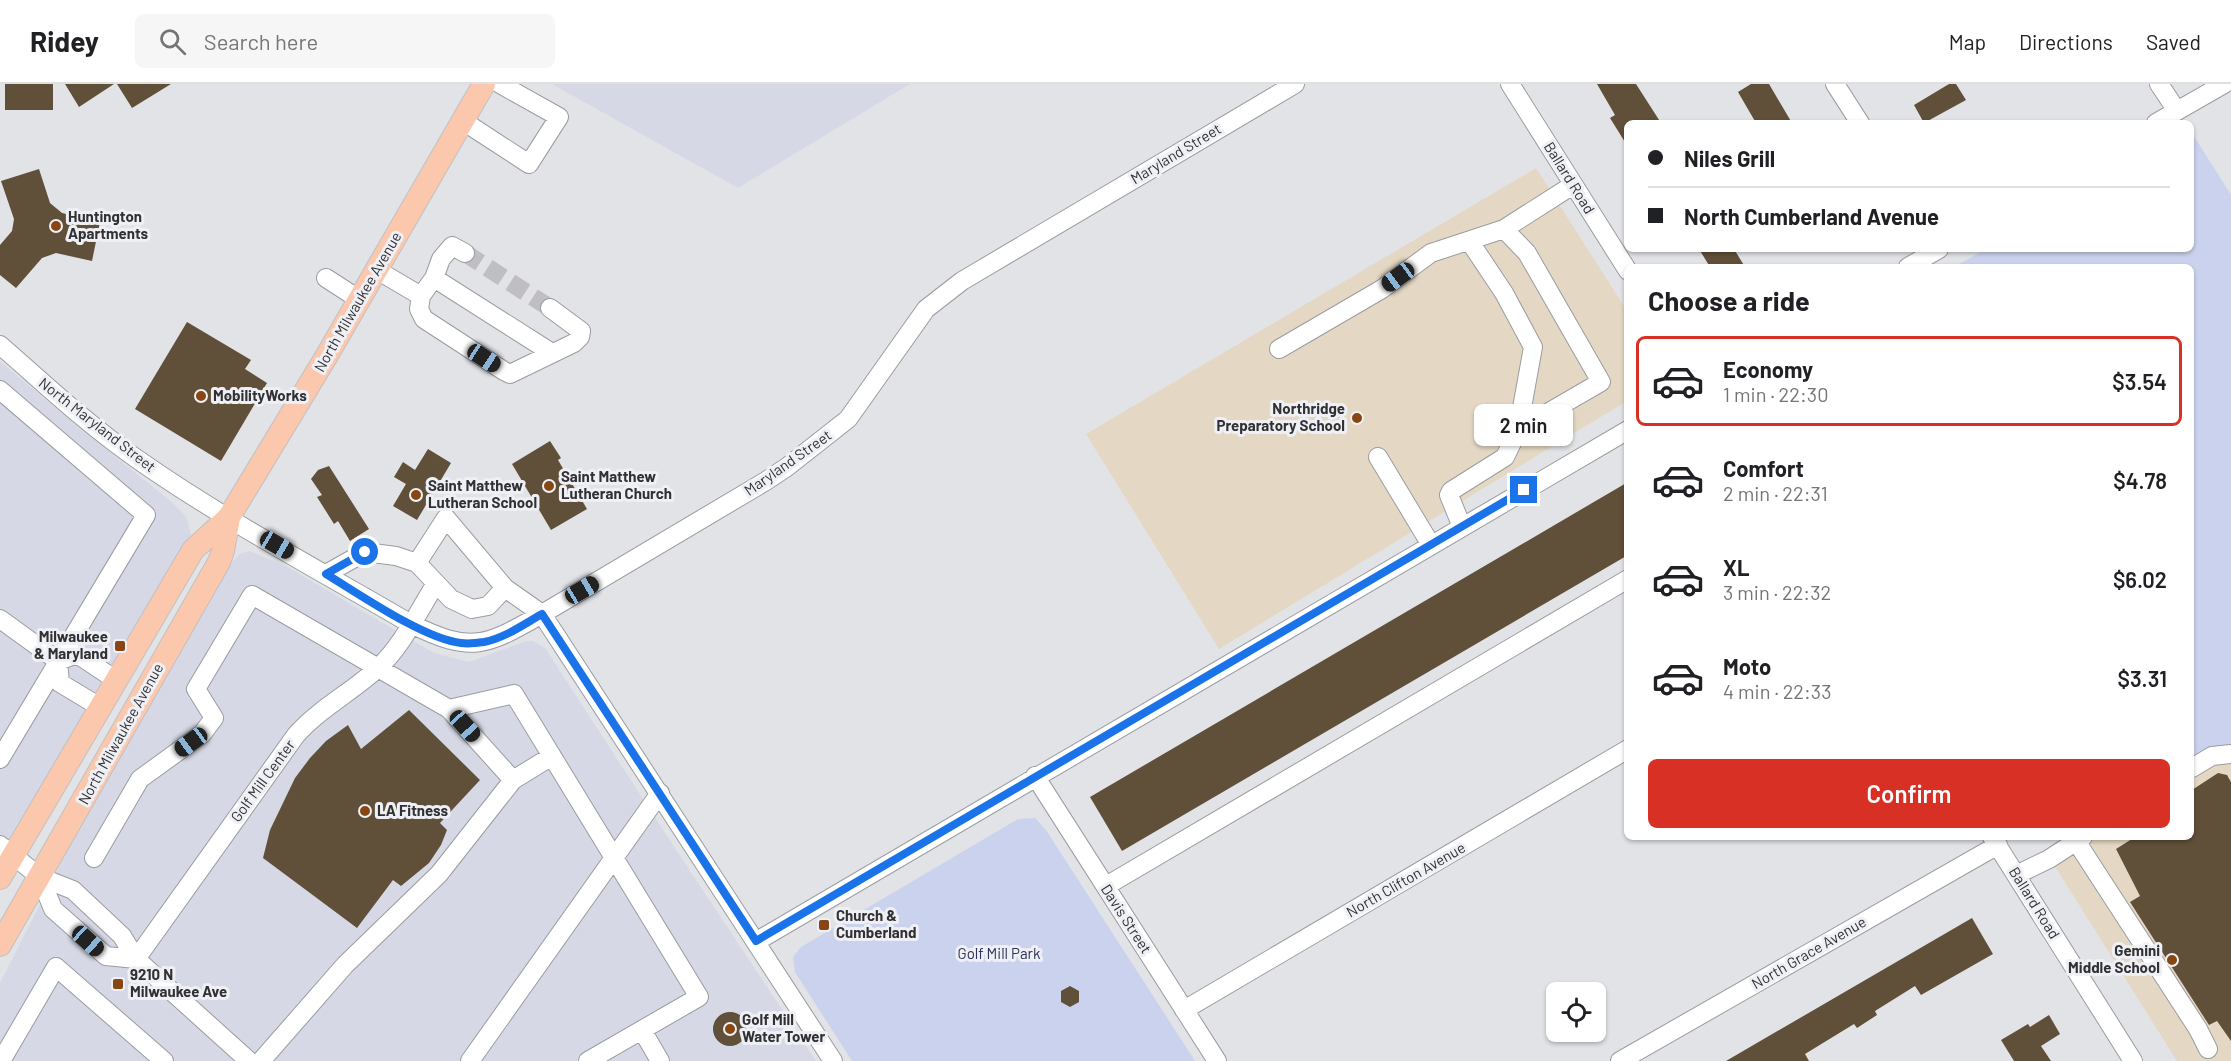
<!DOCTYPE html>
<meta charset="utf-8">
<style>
:root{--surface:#fff;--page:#f6f6f6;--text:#202124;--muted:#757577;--line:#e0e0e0;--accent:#d93025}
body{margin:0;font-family:Barlow,sans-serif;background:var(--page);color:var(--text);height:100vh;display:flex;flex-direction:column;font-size:22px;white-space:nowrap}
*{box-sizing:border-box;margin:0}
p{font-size:20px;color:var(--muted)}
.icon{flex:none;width:33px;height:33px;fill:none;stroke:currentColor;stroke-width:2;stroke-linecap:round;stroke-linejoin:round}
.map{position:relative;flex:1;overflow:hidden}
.drawer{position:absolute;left:1624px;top:180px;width:570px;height:576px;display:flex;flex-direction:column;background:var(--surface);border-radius:9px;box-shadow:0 2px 4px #0004}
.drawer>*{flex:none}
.hud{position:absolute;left:1624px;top:36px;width:570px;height:132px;border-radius:9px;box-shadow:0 2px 4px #0004;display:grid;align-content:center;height:132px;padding:0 24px;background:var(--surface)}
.controls{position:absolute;left:1546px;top:898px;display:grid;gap:12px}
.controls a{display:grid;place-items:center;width:60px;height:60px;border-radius:9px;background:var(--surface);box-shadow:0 2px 4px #0004;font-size:30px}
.end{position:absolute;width:27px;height:27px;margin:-14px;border:8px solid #1a73e8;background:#fff;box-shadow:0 0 0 3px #fff}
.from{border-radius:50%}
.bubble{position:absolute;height:42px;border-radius:9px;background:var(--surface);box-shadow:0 2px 4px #0004;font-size:20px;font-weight:600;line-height:42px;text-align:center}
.car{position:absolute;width:18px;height:36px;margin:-18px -9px;border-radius:8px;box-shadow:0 0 4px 2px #0007;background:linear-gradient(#222 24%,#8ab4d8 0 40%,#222 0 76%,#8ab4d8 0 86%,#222 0)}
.hud b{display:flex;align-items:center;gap:21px;height:57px;font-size:22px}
.hud b+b{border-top:2px solid var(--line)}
.hud i{width:15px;height:15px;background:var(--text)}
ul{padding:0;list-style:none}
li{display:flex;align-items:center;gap:18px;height:90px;margin:0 12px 9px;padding:0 12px;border:3px solid transparent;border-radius:9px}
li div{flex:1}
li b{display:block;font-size:22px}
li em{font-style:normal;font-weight:600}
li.current{border-color:var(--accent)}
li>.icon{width:54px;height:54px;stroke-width:1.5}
h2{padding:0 24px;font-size:27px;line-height:72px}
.action{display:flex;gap:12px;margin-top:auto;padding:12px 24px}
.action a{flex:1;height:69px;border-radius:9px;background:var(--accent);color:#fff;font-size:24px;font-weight:600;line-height:69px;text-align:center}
header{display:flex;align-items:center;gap:36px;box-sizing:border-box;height:84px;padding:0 30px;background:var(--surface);border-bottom:2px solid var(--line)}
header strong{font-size:28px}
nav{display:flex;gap:33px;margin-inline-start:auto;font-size:21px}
.search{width:420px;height:54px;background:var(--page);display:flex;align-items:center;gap:15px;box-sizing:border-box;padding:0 21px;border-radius:9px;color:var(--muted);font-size:22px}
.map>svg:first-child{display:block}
</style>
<header>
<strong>Ridey</strong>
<div class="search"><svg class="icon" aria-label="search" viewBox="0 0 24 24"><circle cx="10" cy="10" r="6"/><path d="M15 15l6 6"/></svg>Search here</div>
<nav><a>Map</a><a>Directions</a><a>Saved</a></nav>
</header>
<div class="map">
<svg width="2231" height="977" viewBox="0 0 2231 977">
<rect width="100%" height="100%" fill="#e2e3e7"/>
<path fill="#d6d9e5" d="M552 0H910L738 104Z
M0 277 71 337 173 419 187 434 191 451 62 671 0 769Z
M249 467 286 482 434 569 469 578 526 557H533L545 564 671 758 816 977H0V899L68 765 208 516 232 478 240 470Z"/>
<path fill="#e4d8c4" d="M1536 84 1627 227V317L1219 565 1086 350Z
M2231 661V977H2177L2051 776 2087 753H2192V687Z"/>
<path fill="#cbd2ee" d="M2192 49 2231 111V661L2192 687V183H1954L1986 165H2192Z
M1035 734 1046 746 1195 977H852L795 888 793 873 801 863 1018 735Z"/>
<path fill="#604f39" d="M5 0H53V26H5Z
M65 0H114L79 23Z
M117 0H171L132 24Z
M1597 0H1636L1661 39H1628V63L1610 34 1615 31Z
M1751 0H1769L1792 39H1756L1738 8Z
M1949 0H1956L1966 16 1924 39 1914 21Z
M39 85 50 119 62 129 100 138 92 177 56 169 42 174 16 204 0 191V161L12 147 14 135 1 97Z
M1699 165H1734L1745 183H1710Z
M187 238 251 276 245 285 267 299 221 377 135 325Z
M550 357 561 374 558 376 587 425 551 446 512 380Z
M428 365 451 379 417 436 393 422 406 400 394 393 403 378 415 386Z
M329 382 369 445 350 457 338 437 334 440 317 413 322 411 311 395 318 386Z
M1628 398V471L1122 767 1090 713Z
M409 626 480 696 440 739 447 746 441 761 429 779 401 802 393 796 357 844 263 774 270 746 295 694 310 674 326 657 348 641 361 665Z
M2218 689 2227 691 2231 698V957L2217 937 2209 941 2130 818 2140 812 2116 765 2135 753H2192V706Z
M1972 834 1993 870 1921 911 1915 902 1875 927 1877 931 1857 944 1854 940 1805 970 1809 977H1726Z
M1070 902 1079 907V918L1070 923 1061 918V907Z
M713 945a17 17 0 1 1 34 0a17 17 0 1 1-34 0Z
M2049 931 2060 950 2041 962 2051 977H2014L2001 956 2028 940 2030 943Z"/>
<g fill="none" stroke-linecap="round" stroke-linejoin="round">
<path stroke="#bfbfc3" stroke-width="18" stroke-dasharray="18 9" stroke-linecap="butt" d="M465 169 550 224"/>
<g stroke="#9a9ca0" stroke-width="20">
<path id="minor" d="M1510 0 1628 187
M1835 0 1860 39
M2159 0 2177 27
M463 37 529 80 559 33 500 0
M2156 39 2224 0
M1504 145 1527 169 1601 298 1518 346
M465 169 452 162 441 175 434 194 421 212 419 225 424 235 504 287 510 290 574 259 580 253 581 247 550 224
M1908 183 1939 165
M377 186 421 212
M326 194 360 216
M434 194 552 269
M0 261C45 300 88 341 137 375 224 436 319 486 411 540 472 570 486 562 542 530L766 397 787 383 848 335 926 225 962 197 1295 0
M1279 265 1382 205 1431 169 1504 145 1573 101
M0 306 146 431 0 675
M1378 373 1431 461
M1462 443 1449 411 1451 407 1505 373 1518 346 1533 263 1504 209 1470 158
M417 479 446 434 505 504 542 530 833 977
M326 490 365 468 396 472 417 479 451 515 472 525 488 522 505 504
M0 535 58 577 60 599 100 623
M58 577 77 570 116 596
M449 625 514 610 699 913 588 977
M2192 684 2212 672 2231 670
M1035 692 1217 977
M1992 753 2133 977
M2076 757 2198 945 2208 965
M0 761 40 793 73 806 122 852 136 875 249 977
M94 774 140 695 202 650 214 634 196 605 252 511 449 625 513 696
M2016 791 2049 775 2083 753
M40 793 53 825 106 872 136 875
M1106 802 1628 495
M757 857 1628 346
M136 875 296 651C320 624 352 608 378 584 402 562 418 528 435 501
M1184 926 1628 665
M642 946 660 977
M1 977 56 883 164 977
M261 977 345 881 439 790 513 696 552 672
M470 977 660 709
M1620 977 1998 761"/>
</g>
<g stroke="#c1c1c2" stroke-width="24">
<path id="major" d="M0 794 193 466 229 433 326 273 484 0
M0 861 219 478 223 467 229 433"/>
</g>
<use href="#minor" stroke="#fff" stroke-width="18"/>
<use href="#major" stroke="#fbc7ad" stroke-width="22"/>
</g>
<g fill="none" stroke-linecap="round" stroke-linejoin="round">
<path stroke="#1a73e8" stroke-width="8" d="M365 468 326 490C359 510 424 555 461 559 468 560 477 559 484 558 505 554 524 540 542 530L756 857 1524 406"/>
</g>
<g fill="#884615" stroke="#eff0f5" stroke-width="2">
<circle cx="56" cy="142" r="6"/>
<circle cx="201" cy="312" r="6"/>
<circle cx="1357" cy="334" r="6"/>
<circle cx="549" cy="402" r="6"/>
<circle cx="416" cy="411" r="6"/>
<rect x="114" y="556" width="12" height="12" rx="3"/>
<circle cx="365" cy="727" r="6"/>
<rect x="818" y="835" width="12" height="12" rx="3"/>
<circle cx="2172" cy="876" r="6"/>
<rect x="112" y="894" width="12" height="12" rx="3"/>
<circle cx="730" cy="945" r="6"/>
</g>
<g text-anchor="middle" stroke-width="6" stroke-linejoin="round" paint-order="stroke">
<g font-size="15" fill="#313133" stroke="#eff0f5">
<text transform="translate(1176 70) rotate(-31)" y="5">Maryland Street</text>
<text transform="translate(1569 94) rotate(58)" y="5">Ballard Road</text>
<text transform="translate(358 218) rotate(-60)" y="5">North Milwaukee Avenue</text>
<text transform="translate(97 341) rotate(38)" y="5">North Maryland Street</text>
<text transform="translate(788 379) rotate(-35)" y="5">Maryland Street</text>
<text transform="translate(121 650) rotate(-61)" y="5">North Milwaukee Avenue</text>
<text transform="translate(263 697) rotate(-54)" y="5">Golf Mill Center</text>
<text transform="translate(1406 796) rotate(-30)" y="5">North Clifton Avenue</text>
<text transform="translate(2034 819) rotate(58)" y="5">Ballard Road</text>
<text transform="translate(1126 835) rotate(57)" y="5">Davis Street</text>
<text transform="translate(1809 869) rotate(-30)" y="5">North Grace Avenue</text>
</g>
<g font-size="15" font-weight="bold" fill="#313133" stroke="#eff0f5" text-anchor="start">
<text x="68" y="138">Huntington<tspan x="68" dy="17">Apartments</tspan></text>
<text x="213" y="317">MobilityWorks</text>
<text x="1345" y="330" text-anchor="end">Northridge<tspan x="1345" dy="17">Preparatory School</tspan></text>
<text x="561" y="398">Saint Matthew<tspan x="561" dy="17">Lutheran Church</tspan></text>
<text x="428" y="407">Saint Matthew<tspan x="428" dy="17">Lutheran School</tspan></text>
<text x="108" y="558" text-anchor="end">Milwaukee<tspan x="108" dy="17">&amp; Maryland</tspan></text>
<text x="377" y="732">LA Fitness</text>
<text x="836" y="837">Church &amp;<tspan x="836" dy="17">Cumberland</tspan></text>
<text x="2160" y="872" text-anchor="end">Gemini<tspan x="2160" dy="17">Middle School</tspan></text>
<text x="130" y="896">9210 N<tspan x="130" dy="17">Milwaukee Ave</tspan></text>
<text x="742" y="941">Golf Mill<tspan x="742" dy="17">Water Tower</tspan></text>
</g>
<g font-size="15" fill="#2a3259" stroke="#eff0f5">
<text x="999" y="875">Golf Mill Park</text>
</g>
</g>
</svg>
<div class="controls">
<a><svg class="icon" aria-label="locate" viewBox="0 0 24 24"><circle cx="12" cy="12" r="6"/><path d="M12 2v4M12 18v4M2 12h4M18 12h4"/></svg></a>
</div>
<i class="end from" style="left:365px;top:468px"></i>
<i class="end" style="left:1524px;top:406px"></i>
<div class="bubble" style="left:1474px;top:320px;width:99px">2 min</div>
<i class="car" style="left:1398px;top:193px;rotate:234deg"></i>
<i class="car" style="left:484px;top:274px;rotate:123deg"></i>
<i class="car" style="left:277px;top:461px;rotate:120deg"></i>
<i class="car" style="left:582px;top:506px;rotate:60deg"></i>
<i class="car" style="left:465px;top:642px;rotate:138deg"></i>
<i class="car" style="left:191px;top:658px;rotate:234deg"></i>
<i class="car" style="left:88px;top:857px;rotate:132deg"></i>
<div class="hud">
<b><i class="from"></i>Niles Grill</b>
<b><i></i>North Cumberland Avenue</b>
</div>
<section class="drawer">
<h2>Choose a ride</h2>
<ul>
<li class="current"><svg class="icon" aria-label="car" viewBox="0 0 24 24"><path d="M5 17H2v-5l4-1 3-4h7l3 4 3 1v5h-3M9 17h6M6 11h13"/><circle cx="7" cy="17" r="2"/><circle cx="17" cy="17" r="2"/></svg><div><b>Economy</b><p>1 min · 22:30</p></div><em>$3.54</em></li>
<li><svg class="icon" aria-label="car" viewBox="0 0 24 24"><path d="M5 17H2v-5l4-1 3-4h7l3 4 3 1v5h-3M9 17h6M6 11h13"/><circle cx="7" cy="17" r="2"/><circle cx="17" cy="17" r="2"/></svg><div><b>Comfort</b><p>2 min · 22:31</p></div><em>$4.78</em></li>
<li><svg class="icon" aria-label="car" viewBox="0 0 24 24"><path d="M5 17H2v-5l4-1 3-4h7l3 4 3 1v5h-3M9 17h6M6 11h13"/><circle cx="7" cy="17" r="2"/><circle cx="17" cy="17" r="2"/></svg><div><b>XL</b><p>3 min · 22:32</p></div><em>$6.02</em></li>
<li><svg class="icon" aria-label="car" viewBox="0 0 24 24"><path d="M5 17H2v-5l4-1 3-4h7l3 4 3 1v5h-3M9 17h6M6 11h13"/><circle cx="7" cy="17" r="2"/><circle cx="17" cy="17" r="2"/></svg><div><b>Moto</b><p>4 min · 22:33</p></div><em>$3.31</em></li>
</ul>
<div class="action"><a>Confirm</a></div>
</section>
</div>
